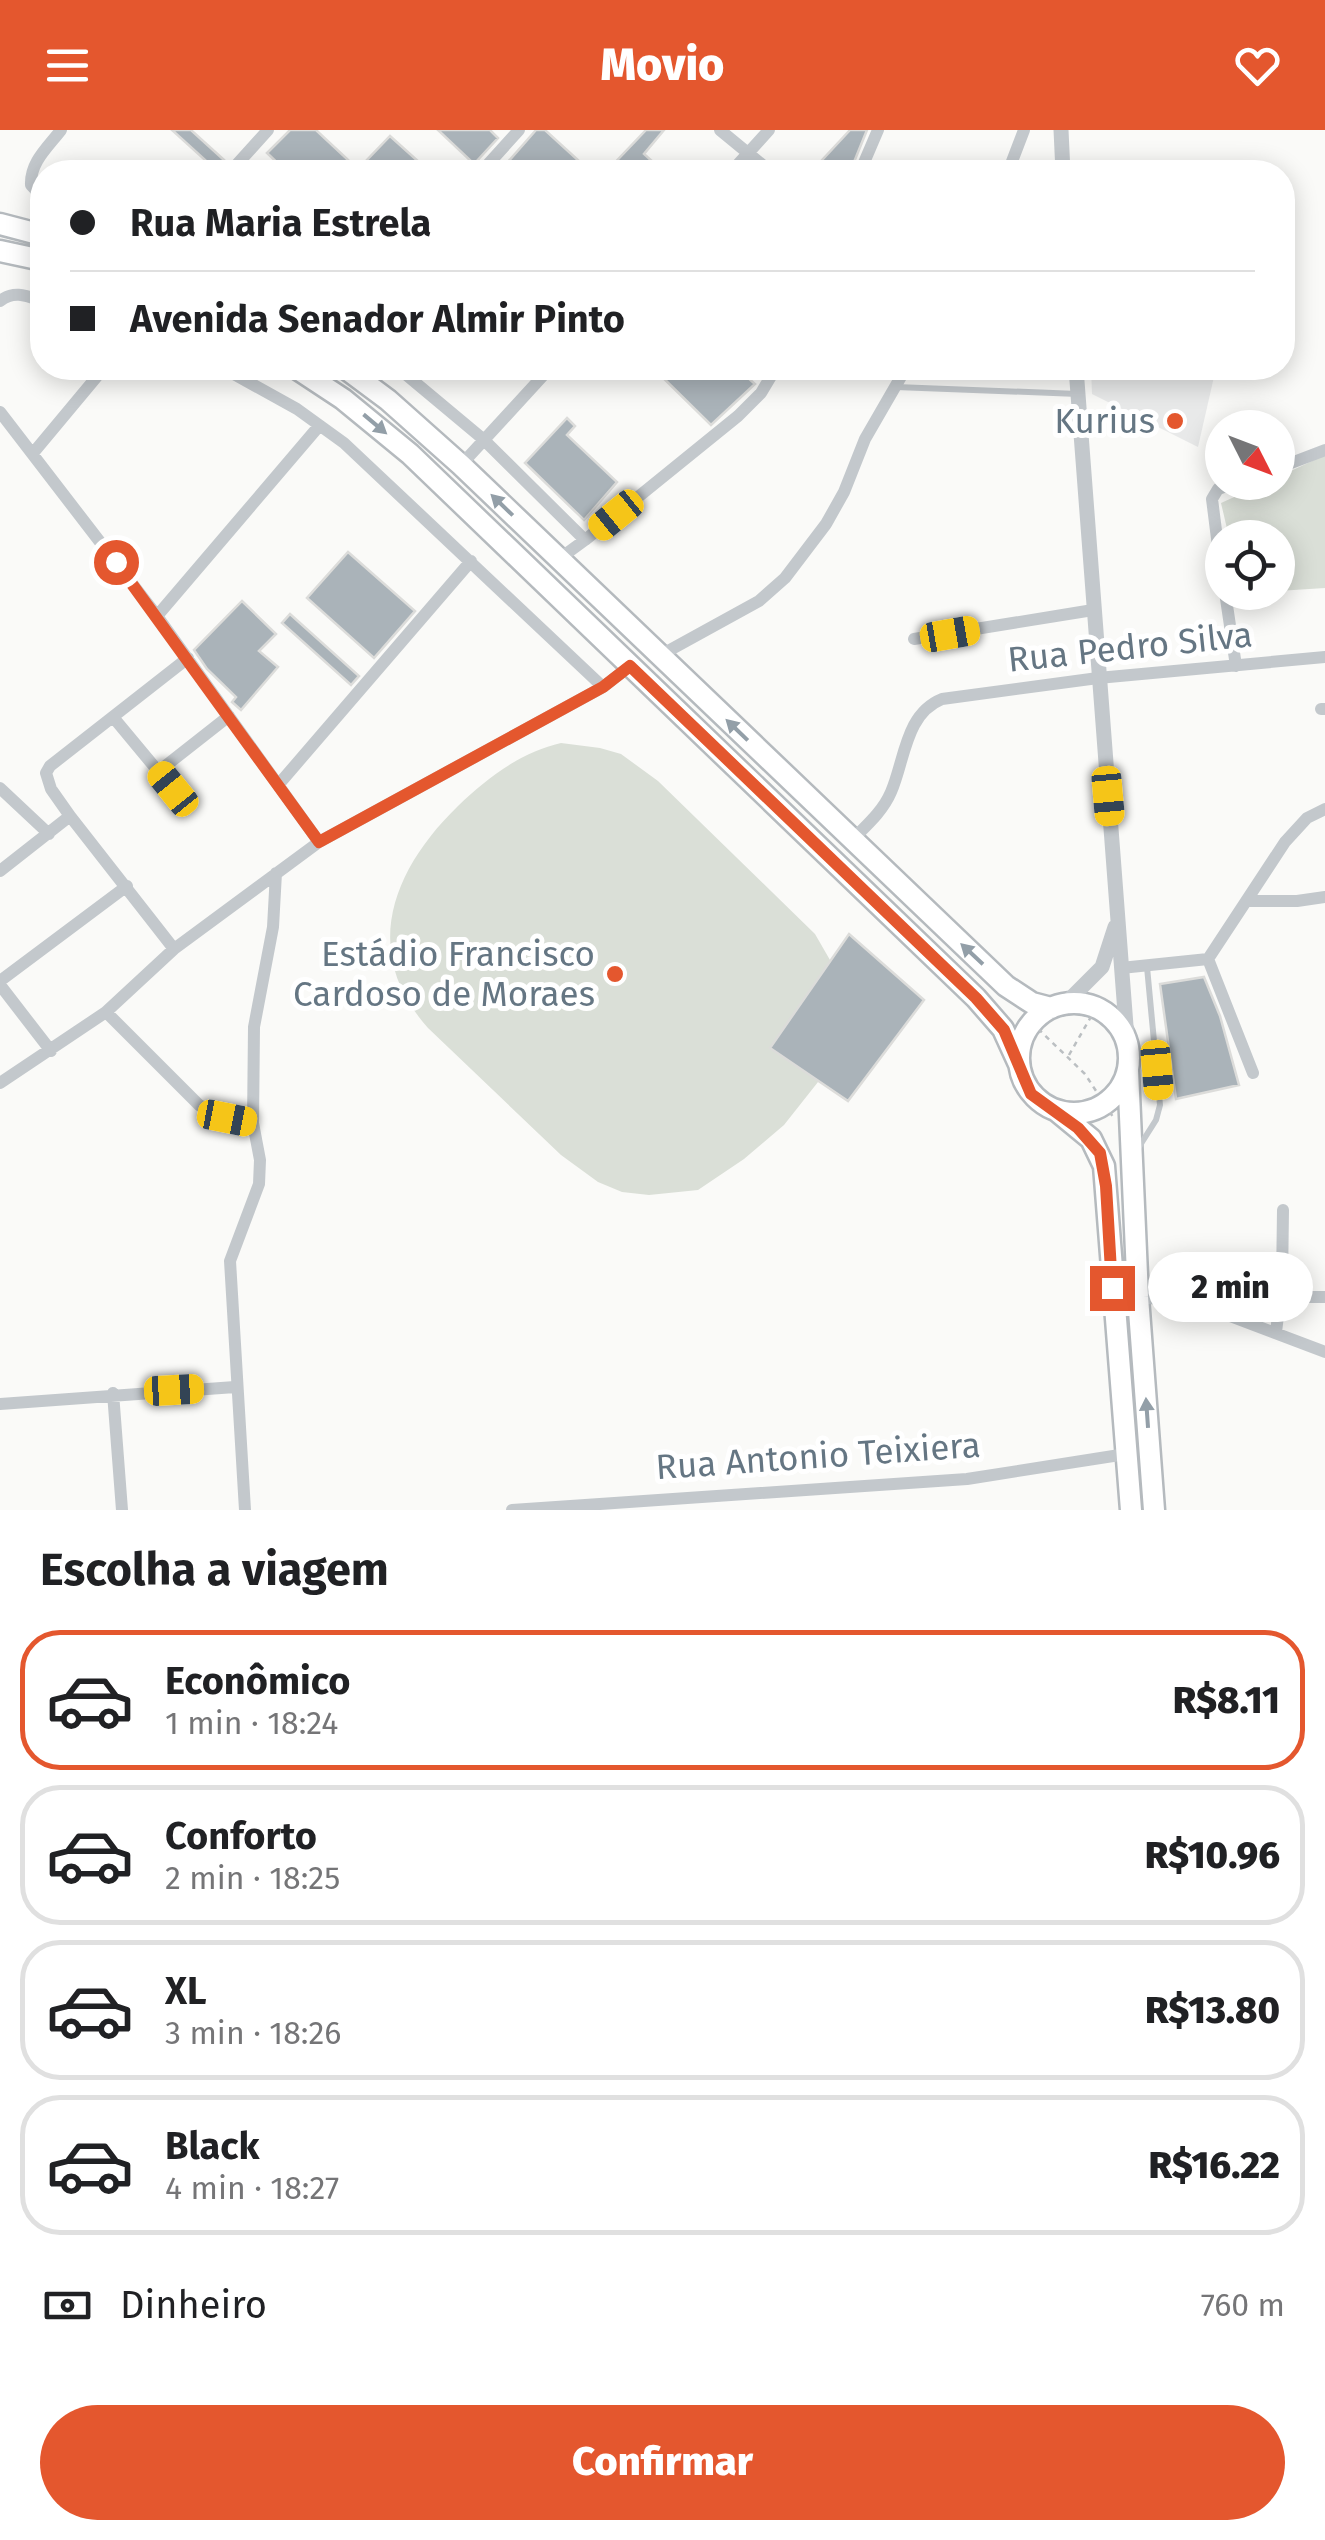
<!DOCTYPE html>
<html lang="pt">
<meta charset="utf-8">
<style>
:root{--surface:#fff;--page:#f2f2f2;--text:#202124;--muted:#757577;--line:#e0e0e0;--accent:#e4572e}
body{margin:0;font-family:"Fira Sans",sans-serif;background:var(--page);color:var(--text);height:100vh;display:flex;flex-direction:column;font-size:38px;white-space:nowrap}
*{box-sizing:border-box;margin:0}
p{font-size:32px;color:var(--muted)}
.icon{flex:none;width:55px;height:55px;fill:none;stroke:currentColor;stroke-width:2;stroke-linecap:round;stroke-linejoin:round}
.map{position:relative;height:1380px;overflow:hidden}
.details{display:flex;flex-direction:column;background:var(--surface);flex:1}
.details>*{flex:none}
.top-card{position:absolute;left:30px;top:30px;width:1265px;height:220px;border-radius:40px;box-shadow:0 5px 25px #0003;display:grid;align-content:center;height:220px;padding:0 40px;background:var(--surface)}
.needle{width:65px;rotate:132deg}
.buttons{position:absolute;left:1205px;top:280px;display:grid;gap:20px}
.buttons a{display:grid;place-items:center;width:90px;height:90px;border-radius:50%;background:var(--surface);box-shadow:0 5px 25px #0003;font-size:50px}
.end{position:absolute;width:45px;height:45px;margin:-22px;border:12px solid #e4572e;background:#fff;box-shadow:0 0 0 5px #fff}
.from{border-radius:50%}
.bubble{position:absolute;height:70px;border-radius:35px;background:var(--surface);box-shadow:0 5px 25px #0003;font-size:32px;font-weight:800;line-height:70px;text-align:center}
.car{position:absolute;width:30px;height:60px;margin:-30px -15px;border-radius:12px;box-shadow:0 0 8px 2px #0007;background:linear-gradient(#f5c518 24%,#345 0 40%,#f5c518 0 76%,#345 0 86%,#f5c518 0)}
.top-card b{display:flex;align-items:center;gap:35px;height:95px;font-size:38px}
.top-card b+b{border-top:2px solid var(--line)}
.top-card i{width:25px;height:25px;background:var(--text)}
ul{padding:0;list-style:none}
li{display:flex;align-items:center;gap:30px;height:140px;margin:0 20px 15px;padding:0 20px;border:5px solid var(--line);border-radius:40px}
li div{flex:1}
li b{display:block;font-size:38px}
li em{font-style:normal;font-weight:800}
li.active{border-color:var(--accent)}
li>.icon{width:90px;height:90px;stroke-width:1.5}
h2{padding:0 40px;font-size:45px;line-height:120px}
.pay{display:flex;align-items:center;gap:25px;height:110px;padding:0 40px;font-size:38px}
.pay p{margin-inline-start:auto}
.primary-button{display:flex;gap:20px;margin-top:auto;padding:20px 40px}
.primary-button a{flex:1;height:115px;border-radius:60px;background:var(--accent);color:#fff;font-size:40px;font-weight:800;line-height:115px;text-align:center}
header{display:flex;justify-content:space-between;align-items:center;height:130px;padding:0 40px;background:var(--accent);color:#fff;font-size:45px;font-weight:800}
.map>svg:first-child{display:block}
</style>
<header><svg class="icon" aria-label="menu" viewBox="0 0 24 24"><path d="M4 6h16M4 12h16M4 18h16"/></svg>Movio<svg class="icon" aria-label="heart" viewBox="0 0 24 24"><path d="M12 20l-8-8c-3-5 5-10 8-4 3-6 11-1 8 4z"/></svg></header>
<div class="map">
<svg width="1325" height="1380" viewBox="0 0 1325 1380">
<rect width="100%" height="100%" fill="#fafaf8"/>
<path fill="#e8e9e9" d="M1091 238H1216L1198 317 1092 264Z"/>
<path fill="#dadfd7" d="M1325 325V458L1278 461V408L1229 407 1221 373 1265 353 1278 352V347Z
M561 613 600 618 621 624 658 651 815 804 830 830 839 858 830 930 818 952 784 995 744 1029 698 1060 649 1065 622 1062 598 1052 561 1025 428 898C360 822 392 740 458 676 487 648 521 622 561 613Z"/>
<path fill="#aab3b9" stroke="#dcdcda" stroke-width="2.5" d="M172 0H191L224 30 216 40Z
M290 0H316L361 42H287L267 23Z
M438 0H490L498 8 474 34Z
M536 0H545L591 42H499Z
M646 0H664L644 24 664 42H606Z
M850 0H867L850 42H811Z
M390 6 430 42H378L366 31Z
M653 238H737L755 254 711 295Z
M567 288 575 296 567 305 617 352 584 390 525 333Z
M348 422 415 481 374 528 307 468Z
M242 471 276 504 259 521 278 537 241 580 232 572 236 567 207 539 194 520Z
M290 484 359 546 351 555 282 493Z
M849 804 924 870 848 971 770 918Z
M1204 847 1220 886 1239 955 1176 969 1160 854Z"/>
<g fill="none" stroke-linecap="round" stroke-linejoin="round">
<g stroke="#b5babe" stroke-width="25">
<path id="primary" d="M0 94 42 105
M0 121 42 130
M296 238 343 269 410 324 976 868 1003 899 1019 934
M345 238 388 270 461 335 1006 856 1032 873 1051 878
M1019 928a55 55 0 1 1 110 0a55 55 0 1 1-110 0Z
M1128 941 1138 1167 1154 1380
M1057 981 1091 1009 1104 1036 1131 1380"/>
</g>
<path stroke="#bbbfc2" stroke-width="2.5" stroke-dasharray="5 5" stroke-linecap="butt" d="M1031 892 1085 944 1113 987
M1069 925 1096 878"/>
<path stroke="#c3c8cc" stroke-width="6" d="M896 257 1078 264
M1137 1020 1156 990 1160 975 1147 837"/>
<path stroke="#c3c8cc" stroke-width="12" d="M720 0 771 42
M230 42 268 0
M481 42 519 0
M731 42 769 0
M860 42 878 0
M1008 42 1024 0
M42 67 31 55C30 32 48 17 61 0
M0 171C14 160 27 166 42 171
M223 238 297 279 344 313 603 557
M398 238 483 309 585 410 738 286 761 263 776 238
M0 282 157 486 319 712
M34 322 104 238
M461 335 550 238
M1278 338 1325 320
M559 429 585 410
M1222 448 1212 369 1218 359 1237 352
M1225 462 1236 536
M157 486 319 296
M914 509 1093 480
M659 526 759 471 785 448 826 394 844 362 865 309 906 238
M1321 579H1325
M113 587 187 676
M159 641 229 586
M279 654 471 431
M0 658 49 704
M852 710C867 695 883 681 891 662 905 630 905 584 942 569L1098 548 1325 527
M0 741 70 686
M1248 771H1297L1325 767
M174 819 70 686 51 659 46 643 50 636 188 528
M1208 829 1253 943
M1121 838 1208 829 1285 712 1307 688 1325 679
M0 851 127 756
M0 855 51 921
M106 882 199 975 214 984 253 993
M0 953 106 882 174 819 319 712 603 557 630 536
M1138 1167 1193 1172 1325 1222
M1281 1167H1325
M1276 1202 1282 1153 1283 1080
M113 1263 122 1380
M0 1274 235 1257
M245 1380 230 1131 259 1054 260 1030 253 993 254 897 273 797 276 743
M512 1380 967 1349 1126 1324"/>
<path stroke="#c3c8cc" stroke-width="15" d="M1061 0 1063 42
M1076 238 1127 909
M1065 874 1102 837 1115 797"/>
<use href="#primary" stroke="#fff" stroke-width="20"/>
</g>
<defs><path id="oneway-solid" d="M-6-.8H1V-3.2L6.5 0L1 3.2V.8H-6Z" transform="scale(2.5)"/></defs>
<g fill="#939fa8">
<use href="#oneway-solid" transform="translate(375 294) rotate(40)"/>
<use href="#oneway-solid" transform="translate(502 375) rotate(-136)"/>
<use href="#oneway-solid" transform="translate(737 600) rotate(-136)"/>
<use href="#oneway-solid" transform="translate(972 824) rotate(-137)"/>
<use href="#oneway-solid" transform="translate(1147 1283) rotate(-94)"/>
</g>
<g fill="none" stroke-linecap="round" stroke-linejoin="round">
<path stroke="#e4572e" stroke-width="12" d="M116 432 319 712 603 557 630 536 976 868 1004 900 1031 964 1078 998 1100 1023 1106 1056 1112 1158"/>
</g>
<g fill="#e4572e" stroke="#fff" stroke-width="4">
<circle cx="1175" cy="291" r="10"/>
<circle cx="615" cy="844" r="10"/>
</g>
<g text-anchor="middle" stroke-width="10" stroke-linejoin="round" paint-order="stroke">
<g font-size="35" fill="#657683" stroke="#fff" text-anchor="end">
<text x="1155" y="303">Kurius</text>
<text x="595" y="836">Estádio Francisco<tspan x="595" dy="40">Cardoso de Moraes</tspan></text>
</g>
<g font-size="35" fill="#657683" stroke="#fff">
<text transform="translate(1130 517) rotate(-6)" y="12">Rua Pedro Silva</text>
<text transform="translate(818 1326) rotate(-4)" y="12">Rua Antonio Teixiera</text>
</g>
</g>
</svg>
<div class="buttons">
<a><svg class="needle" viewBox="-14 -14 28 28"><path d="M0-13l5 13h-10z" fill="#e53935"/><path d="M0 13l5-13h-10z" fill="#757577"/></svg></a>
<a><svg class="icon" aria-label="locate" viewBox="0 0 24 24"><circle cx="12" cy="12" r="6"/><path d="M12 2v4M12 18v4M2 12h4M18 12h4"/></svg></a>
</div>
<i class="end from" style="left:116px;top:432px"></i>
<i class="end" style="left:1112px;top:1158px"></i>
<div class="bubble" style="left:1148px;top:1122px;width:165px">2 min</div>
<i class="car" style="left:616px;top:385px;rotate:231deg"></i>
<i class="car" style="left:950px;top:504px;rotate:80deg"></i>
<i class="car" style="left:173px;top:659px;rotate:321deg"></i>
<i class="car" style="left:1108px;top:666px;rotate:175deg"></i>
<i class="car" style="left:1157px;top:940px;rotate:175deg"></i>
<i class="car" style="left:227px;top:988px;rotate:101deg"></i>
<i class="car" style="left:174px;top:1260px;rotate:87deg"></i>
<div class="top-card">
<b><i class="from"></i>Rua Maria Estrela</b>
<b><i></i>Avenida Senador Almir Pinto</b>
</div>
</div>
<section class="details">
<h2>Escolha a viagem</h2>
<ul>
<li class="active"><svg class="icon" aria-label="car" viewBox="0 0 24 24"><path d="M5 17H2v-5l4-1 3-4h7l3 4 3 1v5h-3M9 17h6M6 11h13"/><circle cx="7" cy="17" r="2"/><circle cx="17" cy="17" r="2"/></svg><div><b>Econômico</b><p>1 min · 18:24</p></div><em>R$8.11</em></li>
<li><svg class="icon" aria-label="car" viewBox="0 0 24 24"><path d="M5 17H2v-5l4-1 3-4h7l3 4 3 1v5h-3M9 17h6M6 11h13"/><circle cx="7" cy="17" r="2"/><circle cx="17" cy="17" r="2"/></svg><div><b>Conforto</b><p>2 min · 18:25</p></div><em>R$10.96</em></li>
<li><svg class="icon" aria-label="car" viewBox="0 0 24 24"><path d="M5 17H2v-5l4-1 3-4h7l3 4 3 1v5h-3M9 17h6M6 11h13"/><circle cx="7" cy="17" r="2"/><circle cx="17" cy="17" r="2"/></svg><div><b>XL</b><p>3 min · 18:26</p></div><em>R$13.80</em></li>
<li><svg class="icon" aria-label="car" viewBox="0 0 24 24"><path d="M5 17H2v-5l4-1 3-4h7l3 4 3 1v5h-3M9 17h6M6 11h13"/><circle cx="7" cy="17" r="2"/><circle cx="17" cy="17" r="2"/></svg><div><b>Black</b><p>4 min · 18:27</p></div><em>R$16.22</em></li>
</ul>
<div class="pay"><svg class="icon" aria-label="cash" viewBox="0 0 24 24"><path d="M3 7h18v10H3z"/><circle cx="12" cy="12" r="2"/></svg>Dinheiro<p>760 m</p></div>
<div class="primary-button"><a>Confirmar</a></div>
</section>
